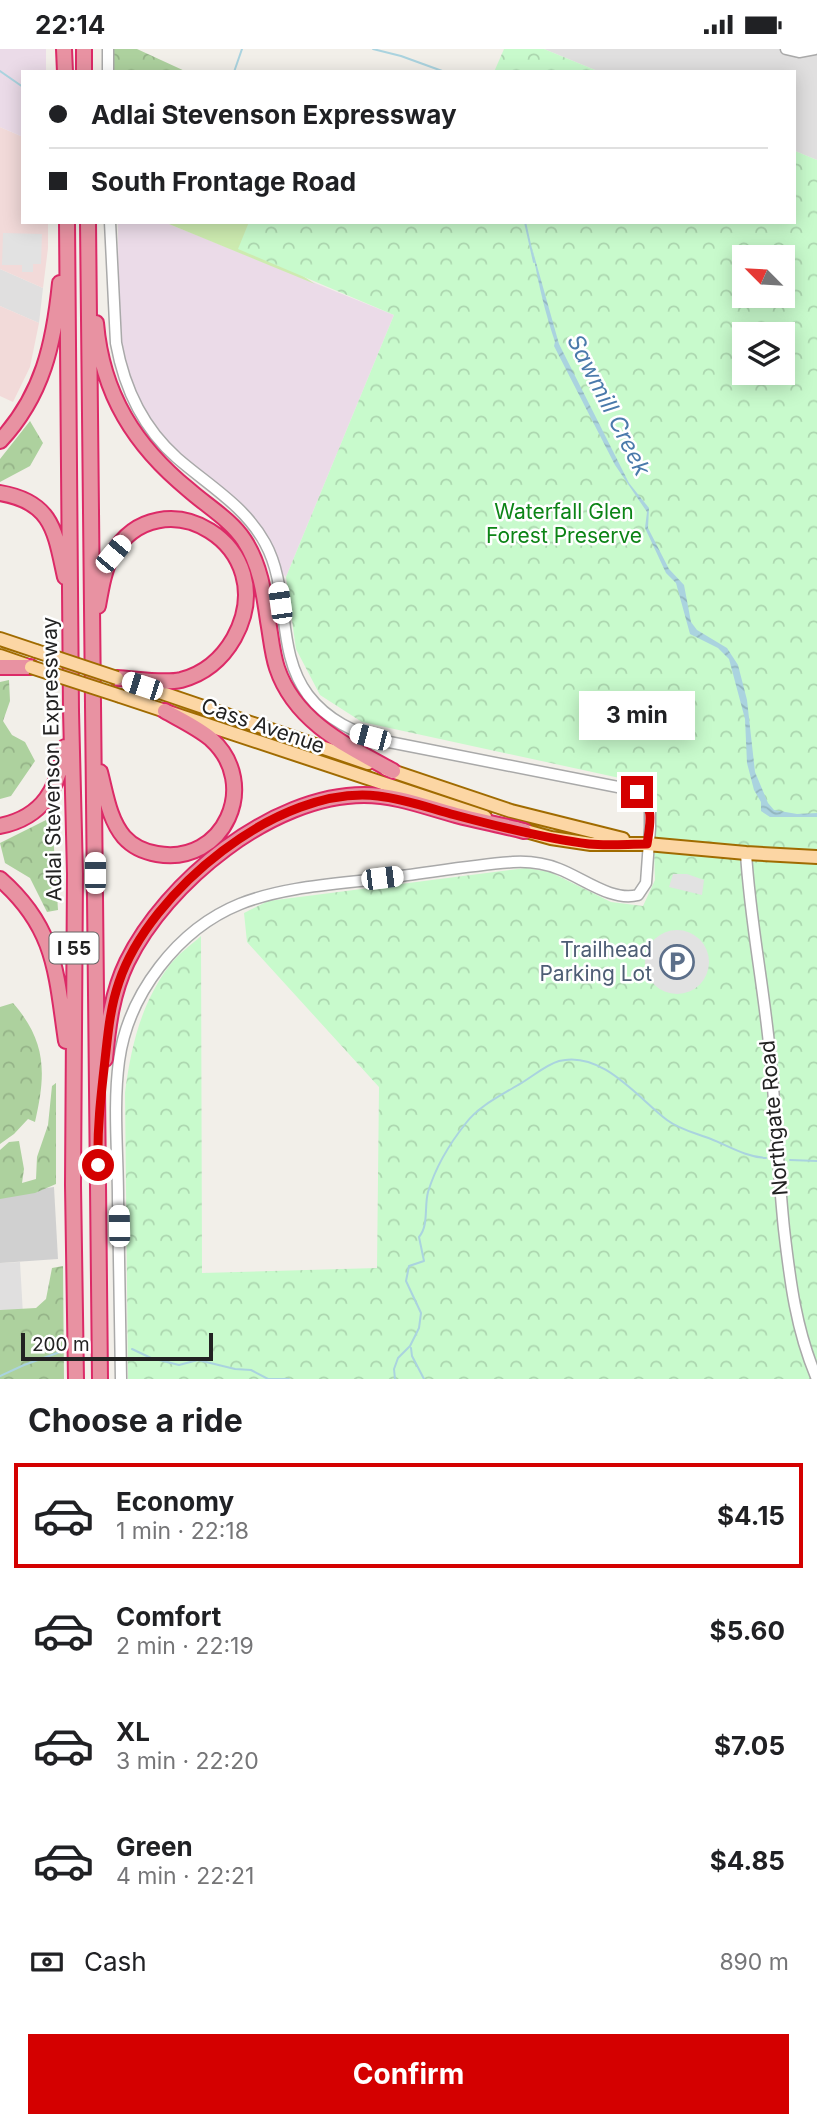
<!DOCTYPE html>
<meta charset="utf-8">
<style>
:root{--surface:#fff;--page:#f6f6f6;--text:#202124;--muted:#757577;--line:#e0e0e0;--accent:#d40000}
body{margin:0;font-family:Inter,sans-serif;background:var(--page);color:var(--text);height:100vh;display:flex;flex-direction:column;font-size:26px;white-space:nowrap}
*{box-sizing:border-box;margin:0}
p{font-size:23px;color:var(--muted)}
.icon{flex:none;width:38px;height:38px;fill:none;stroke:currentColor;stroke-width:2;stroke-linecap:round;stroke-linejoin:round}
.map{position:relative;height:1330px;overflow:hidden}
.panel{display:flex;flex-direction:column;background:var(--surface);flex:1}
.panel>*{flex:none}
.banner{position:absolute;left:21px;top:21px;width:775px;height:154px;border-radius:0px;box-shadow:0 4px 18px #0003;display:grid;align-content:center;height:154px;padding:0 28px;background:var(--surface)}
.needle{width:46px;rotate:294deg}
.tools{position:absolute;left:732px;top:196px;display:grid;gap:14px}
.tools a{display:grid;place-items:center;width:63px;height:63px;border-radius:0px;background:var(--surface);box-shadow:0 4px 18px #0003;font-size:35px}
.scale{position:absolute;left:21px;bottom:18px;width:192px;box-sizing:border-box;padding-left:7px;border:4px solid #222;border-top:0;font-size:19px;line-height:24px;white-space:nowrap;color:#222;-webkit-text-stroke:5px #fff;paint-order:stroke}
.end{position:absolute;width:32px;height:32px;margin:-16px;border:9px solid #d40000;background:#fff;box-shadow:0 0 0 4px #fff}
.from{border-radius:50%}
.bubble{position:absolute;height:49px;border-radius:0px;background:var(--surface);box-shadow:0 4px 18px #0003;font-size:23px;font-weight:700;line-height:49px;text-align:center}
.car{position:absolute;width:21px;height:42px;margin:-21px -10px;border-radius:9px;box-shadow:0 0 5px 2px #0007;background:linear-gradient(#fff 24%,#345 0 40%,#fff 0 76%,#345 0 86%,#fff 0)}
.banner b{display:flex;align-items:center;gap:24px;height:66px;font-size:26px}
.banner b+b{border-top:2px solid var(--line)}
.banner i{width:18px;height:18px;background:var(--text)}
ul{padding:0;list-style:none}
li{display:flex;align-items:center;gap:21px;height:105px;margin:0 14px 10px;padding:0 14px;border:4px solid transparent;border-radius:0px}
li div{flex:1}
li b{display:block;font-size:26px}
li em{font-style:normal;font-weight:700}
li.on{border-color:var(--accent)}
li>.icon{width:63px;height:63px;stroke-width:1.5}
h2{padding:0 28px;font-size:32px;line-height:84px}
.pay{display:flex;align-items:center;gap:18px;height:77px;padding:0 28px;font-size:26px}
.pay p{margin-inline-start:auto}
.action{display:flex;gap:14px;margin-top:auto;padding:14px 28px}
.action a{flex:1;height:80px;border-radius:0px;background:var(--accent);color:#fff;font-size:28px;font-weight:700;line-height:80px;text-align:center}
.status{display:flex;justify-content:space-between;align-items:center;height:49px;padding:0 35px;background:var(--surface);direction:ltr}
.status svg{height:19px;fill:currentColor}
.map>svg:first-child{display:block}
</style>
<div class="status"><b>22:14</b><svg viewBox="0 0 49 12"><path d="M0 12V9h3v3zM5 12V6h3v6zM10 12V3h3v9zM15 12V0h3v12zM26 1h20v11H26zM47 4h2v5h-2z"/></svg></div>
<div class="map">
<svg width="817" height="1330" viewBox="0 0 817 1330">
<defs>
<pattern id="forest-crowns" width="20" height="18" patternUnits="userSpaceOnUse" patternTransform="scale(1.75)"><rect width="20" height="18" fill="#add19e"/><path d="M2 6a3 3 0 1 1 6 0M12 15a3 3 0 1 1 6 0" fill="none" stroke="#95b388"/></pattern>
<pattern id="park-crowns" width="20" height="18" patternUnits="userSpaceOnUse" patternTransform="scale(1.75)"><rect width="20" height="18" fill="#c8facc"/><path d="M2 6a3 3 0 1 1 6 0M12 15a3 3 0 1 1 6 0" fill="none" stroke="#acd6af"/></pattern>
<pattern id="water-waves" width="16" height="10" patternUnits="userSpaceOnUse" patternTransform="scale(1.75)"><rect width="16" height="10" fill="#aad3df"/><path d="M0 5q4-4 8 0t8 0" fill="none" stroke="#92b5bf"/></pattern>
</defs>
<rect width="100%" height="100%" fill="#f2efe9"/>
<path fill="#e0dfdf" d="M544 0H817V111L795 102 794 23H600Z
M0 220 43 239 39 274 0 257Z
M20 1213 24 1283 0 1284V1214Z"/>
<path fill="#f2dad9" d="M0 78 23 88V173H48V199L43 239 0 220Z
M0 257 39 274 30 318 13 353 0 347Z"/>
<path fill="#ebdbe8" d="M0 0H46V23H23V88L0 78Z
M118 173H164L394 266 286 528 277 519 271 499 153 381 134 346 123 314 119 287Z"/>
<path fill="#d0d0d0" d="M54 1138 58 1210 0 1214V1146Z"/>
<path fill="#cdebb0" d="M164 173H285L303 227 315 235Z"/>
<path fill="url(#forest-crowns)" d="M113 0H137L187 23H114Z
M30 372 43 394 30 417 0 433V410Z
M9 631 10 652 3 672 12 686 25 693 35 712 11 747 0 750V633Z
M52 768 58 861 47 863 30 829 5 814 0 794Z
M13 954C47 993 46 1025 35 1073L28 1070 14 1085 0 1095V958Z
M56 1034V1135L35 1144 0 1150V1101L9 1093 19 1092 24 1120 22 1134 36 1130 37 1108 48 1076 52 1037Z
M63 1217 64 1330H0V1261L36 1259 46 1250 52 1219Z"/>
<path fill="url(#park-crowns)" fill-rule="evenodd" d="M504 0H544L600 23H494Z
M795 102 817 111V1330H128L125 1044C131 997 141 955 169 917 178 905 191 896 201 887L202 1224 377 1219 379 1038 247 893 244 864 268 852 526 819 550 823 611 853 643 857 655 831 652 736 362 673 320 646 296 600 286 528 394 266 238 200 249 173H794ZM744 208H782V247H744ZM744 285H782V324H744Z"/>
<path fill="#e2e2e2" d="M3 184 42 185 41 215H33V223H22V216H2Z
M673 825H687L704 831 702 846 669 838Z
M645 913a32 32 0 1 1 64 0a32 32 0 1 1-64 0Z"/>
<path fill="url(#water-waves)" d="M532 199 559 295 629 434 649 459 648 479 669 520 684 536 691 573 697 581 727 599 738 616 747 651 755 723 768 754 774 761 797 765 817 764V768H770L761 762V753L754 741 747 714 745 670 729 610 718 599 690 585 676 534 666 524 645 479 647 463 615 416 554 297 555 293C544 260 538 233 532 199Z"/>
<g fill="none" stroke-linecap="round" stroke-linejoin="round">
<path stroke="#aad3df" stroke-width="2" d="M373 0 401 7 445 23
M0 22 23 38
M234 23 242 0
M525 173 534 213
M790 1111 817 1112
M411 1299 412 1307 424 1330
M132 1300 151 1309 179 1316 198 1311 235 1320 251 1321 268 1330H289
M0 1327 24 1316 60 1303
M395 1330 394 1320 398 1309 410 1297 419 1279 421 1264 406 1232 409 1217 424 1212 419 1188C429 1176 424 1158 428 1143 436 1117 450 1094 466 1074 479 1057 500 1047 518 1036 531 1029 545 1016 559 1012 602 1001 638 1049 667 1071 680 1081 696 1084 711 1090 729 1097 746 1108 766 1109"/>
<g stroke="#a9a9a9" stroke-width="13">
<path id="minor" d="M108 0V23
M786 0 799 3 815 0
M110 173 116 294C124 338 143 379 177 409 208 436 245 457 265 494 291 541 275 602 308 646 328 672 354 683 384 692L628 740 643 747 650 762V779L646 834 638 846C612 853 583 829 559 820 544 814 529 812 513 813 471 816 428 824 386 829 339 835 285 837 240 855 178 880 128 945 119 1012 113 1057 118 1105 118 1150 119 1210 120 1270 121 1330
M746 804C750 872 764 938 770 1005 776 1063 778 1122 784 1180 790 1232 796 1281 817 1330"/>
</g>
<g stroke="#a06b00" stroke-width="16">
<path id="major" d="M0 590 36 602
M0 607 26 616
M130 633 368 714
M120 647 485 768
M386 720 511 762 623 790
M515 779 551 789 591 795H647L746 804 817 808"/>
</g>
<g stroke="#dc2a67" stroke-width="18">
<path id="highway" d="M64 0 65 23
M84 0V23
M67 173 71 662 75 825 73 1136 76 1330
M88 173 100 1330
M96 274C102 345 135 397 189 441 207 457 231 471 244 491 260 515 264 544 268 572 271 588 272 604 277 619 295 673 347 697 393 722
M0 392C43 346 54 294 60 234
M0 444C53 453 55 483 65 528
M98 557C101 540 104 521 112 506 159 424 285 496 234 589 222 610 204 625 181 631 164 635 135 630 117 629
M0 618H31
M100 723C106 746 109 770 124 788 133 798 145 803 157 805 224 817 261 735 211 690 198 679 181 671 165 662
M0 777C44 768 58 739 65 698
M0 830C56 879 56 924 66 992
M105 1010C108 977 112 944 127 913 166 833 272 746 364 746 396 746 426 758 456 766 479 772 501 776 524 782"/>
</g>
<use href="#minor" stroke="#fff" stroke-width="10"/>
<use href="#major" stroke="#fcd6a4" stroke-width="12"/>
<use href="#highway" stroke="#e892a2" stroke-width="14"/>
<g stroke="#a06b00" stroke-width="16" stroke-linecap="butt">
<path id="major-bridge" d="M36 602 117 629
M31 618 120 647"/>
</g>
<use href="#major-bridge" stroke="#fcd6a4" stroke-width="12"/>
</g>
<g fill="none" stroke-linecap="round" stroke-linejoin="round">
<path stroke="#d40000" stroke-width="9" d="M98 1116C97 1080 101 1046 105 1011 108 984 110 959 119 933 149 843 279 735 378 747 405 750 429 759 455 766 496 777 547 790 589 795 608 797 628 795 647 795 650 777 655 754 637 743"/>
</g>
<defs>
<g id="parking-ring" transform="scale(1.75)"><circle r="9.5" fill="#fff" stroke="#5c6f8a" stroke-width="1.5"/><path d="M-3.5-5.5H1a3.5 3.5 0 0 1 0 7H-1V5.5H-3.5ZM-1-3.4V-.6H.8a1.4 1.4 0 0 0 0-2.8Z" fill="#5c6f8a"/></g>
</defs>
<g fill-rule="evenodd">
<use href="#parking-ring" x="677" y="913"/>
</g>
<g text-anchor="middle" stroke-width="5" stroke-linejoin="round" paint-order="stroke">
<rect fill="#fff" stroke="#646464" stroke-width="2" x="49.5" y="883.5" width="49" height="31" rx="5"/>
<g font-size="19" font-weight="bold" fill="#222">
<text x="74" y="906">I 55</text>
</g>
<g font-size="21" fill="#0c8416" stroke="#fff">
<text x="564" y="470">Waterfall Glen<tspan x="564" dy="24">Forest Preserve</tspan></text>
</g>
<g font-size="21" fill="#222" stroke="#fff">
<text transform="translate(263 677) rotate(19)" y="7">Cass Avenue</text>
<text transform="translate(52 710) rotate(-91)" y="7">Adlai Stevenson Expressway</text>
<text transform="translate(774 1069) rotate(-95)" y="7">Northgate Road</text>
</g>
<g font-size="21" fill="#4e5e75" stroke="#fff" text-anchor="end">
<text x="652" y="908">Trailhead<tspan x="652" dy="24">Parking Lot</tspan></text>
</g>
<g font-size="23" font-style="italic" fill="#4a7aab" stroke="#fff">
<text transform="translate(609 356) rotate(63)" y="8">Sawmill Creek</text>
</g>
</g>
</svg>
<div class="tools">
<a><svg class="needle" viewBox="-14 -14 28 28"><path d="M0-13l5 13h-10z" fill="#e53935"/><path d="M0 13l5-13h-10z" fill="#757577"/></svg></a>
<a><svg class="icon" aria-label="layers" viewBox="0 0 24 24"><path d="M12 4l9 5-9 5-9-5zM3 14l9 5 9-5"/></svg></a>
</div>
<div class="scale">200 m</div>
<i class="end from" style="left:98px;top:1116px"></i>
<i class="end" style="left:637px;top:743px"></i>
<div class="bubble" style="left:579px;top:642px;width:116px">3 min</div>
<i class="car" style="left:113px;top:505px;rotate:40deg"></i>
<i class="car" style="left:280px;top:554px;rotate:352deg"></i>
<i class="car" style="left:142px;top:637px;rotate:288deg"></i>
<i class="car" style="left:370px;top:688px;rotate:285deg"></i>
<i class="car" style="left:95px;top:824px;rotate:0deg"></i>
<i class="car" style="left:382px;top:829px;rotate:83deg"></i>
<i class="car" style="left:119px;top:1177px;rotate:359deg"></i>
<div class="banner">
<b><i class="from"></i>Adlai Stevenson Expressway</b>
<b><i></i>South Frontage Road</b>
</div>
</div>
<section class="panel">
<h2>Choose a ride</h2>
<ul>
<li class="on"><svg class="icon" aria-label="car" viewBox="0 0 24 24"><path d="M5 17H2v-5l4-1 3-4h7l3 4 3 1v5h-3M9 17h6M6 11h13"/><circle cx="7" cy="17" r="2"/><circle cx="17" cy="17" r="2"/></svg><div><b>Economy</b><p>1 min · 22:18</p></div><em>$4.15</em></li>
<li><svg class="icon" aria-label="car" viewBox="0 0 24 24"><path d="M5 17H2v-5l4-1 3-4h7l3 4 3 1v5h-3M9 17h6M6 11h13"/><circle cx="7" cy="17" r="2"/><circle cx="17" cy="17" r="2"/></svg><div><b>Comfort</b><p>2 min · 22:19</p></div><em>$5.60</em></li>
<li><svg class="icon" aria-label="car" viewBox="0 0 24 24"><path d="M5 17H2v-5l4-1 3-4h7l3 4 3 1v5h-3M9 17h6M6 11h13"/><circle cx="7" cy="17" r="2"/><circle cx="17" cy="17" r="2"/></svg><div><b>XL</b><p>3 min · 22:20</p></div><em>$7.05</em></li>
<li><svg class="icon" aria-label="car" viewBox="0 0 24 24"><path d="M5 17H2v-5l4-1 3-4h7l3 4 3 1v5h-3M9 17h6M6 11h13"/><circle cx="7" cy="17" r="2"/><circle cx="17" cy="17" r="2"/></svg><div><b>Green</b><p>4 min · 22:21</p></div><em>$4.85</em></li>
</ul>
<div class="pay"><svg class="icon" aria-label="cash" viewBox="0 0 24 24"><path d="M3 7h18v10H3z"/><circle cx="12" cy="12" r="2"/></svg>Cash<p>890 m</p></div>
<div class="action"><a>Confirm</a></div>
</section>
